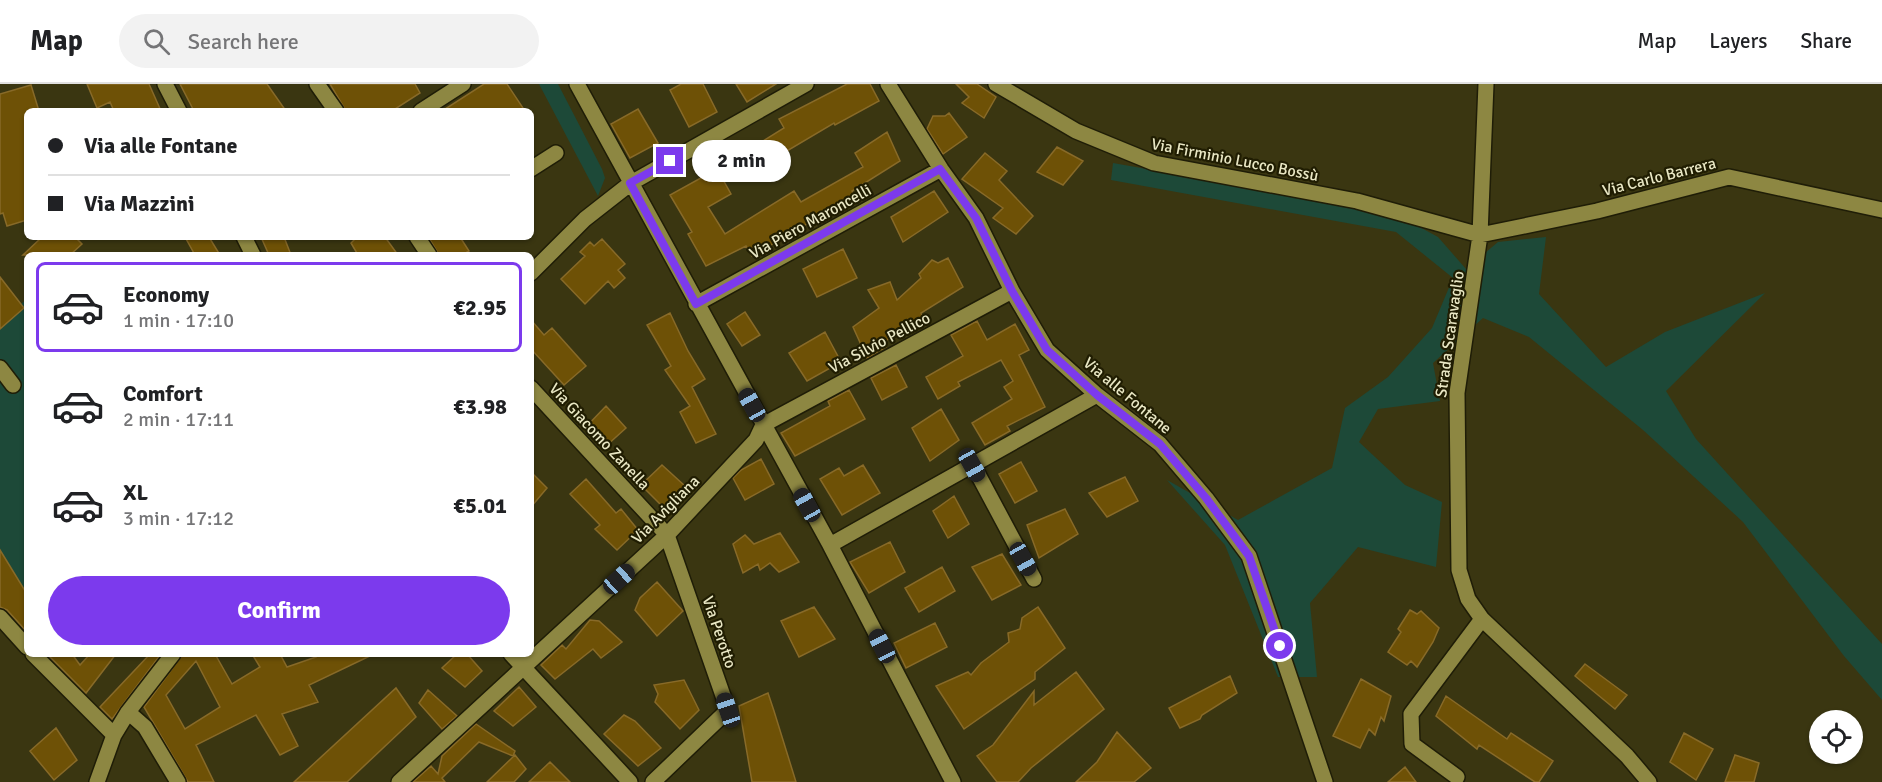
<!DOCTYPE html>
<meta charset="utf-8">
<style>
:root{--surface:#fff;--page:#f2f2f2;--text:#202124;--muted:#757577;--line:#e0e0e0;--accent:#7c3aed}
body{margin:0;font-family:Signika,sans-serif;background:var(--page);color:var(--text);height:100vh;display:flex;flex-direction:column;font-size:22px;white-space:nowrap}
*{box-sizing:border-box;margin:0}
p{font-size:20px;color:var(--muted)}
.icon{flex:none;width:33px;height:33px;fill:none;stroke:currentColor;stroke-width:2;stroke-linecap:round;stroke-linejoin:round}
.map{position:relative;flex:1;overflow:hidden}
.drawer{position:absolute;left:24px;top:168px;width:510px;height:405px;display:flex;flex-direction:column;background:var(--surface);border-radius:9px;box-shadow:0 2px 4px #0004}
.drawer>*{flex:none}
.guide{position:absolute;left:24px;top:24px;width:510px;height:132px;border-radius:9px;box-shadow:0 2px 4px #0004;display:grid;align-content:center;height:132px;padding:0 24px;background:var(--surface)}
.fabs{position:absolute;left:1809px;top:626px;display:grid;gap:12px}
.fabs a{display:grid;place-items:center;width:54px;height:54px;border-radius:50%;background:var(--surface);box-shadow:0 2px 4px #0004;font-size:30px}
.end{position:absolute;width:27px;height:27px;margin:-14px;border:8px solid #7c3aed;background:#fff;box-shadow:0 0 0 3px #fff}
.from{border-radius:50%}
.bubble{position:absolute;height:42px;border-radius:21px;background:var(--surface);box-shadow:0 2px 4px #0004;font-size:20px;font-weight:800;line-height:42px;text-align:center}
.car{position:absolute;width:18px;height:36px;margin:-18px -9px;border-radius:8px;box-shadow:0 0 4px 2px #0007;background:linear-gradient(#222 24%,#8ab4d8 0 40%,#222 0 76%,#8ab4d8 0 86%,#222 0)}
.guide b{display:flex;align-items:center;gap:21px;height:57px;font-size:22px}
.guide b+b{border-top:2px solid var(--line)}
.guide i{width:15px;height:15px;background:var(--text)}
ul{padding:10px 0 0;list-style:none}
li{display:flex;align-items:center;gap:18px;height:90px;margin:0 12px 9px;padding:0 12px;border:3px solid transparent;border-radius:9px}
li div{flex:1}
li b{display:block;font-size:22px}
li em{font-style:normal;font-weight:800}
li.selected{border-color:var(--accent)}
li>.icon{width:54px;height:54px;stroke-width:1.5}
.primary-button{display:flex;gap:12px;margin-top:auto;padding:12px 24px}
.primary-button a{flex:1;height:69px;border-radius:36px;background:var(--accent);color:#fff;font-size:24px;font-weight:800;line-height:69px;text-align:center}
header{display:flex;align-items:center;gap:36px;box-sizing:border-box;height:84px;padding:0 30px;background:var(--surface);border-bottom:2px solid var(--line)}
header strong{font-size:28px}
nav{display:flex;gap:33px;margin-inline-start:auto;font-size:21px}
.search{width:420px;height:54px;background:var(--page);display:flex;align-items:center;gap:15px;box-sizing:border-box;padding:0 21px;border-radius:33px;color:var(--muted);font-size:22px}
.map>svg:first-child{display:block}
</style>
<header>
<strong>Map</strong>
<div class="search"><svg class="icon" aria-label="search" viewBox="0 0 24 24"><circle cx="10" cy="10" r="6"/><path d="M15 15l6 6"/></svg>Search here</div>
<nav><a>Map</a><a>Layers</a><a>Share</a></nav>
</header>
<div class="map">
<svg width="1882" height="698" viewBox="0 0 1882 698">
<rect width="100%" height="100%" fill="#3a3611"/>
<path fill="#1d4938" d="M539 0H558L602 85 605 94 598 112Z
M1113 79 1394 129 1438 153 1466 185 1498 158 1546 153 1539 210 1606 283 1665 248 1765 209 1666 307 1696 355 1882 560V616L1844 572 1743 438 1643 346 1529 253 1483 234 1433 279 1440 317 1378 325 1359 358 1405 401 1442 418 1436 483 1358 463 1310 519 1317 593H1278L1225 461 1167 396 1238 436 1332 384 1345 324 1388 293 1432 244 1453 194 1396 148 1111 96Z
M27 215V507L25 508 0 466V237Z"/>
<path fill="#6e5106" stroke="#886a28" stroke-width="1.5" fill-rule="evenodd" d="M87 0H149L161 27H114L110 18 97 24Z
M180 0H267L286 27H194Z
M330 0H415L420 9 392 27H346Z
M484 0H507L525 27H442Z
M681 0H703L717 28 689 43 670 6Z
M736 0H776L747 18Z
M847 0H870L879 17 835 41 834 39 780 71 784 78 755 96 739 72 784 44 779 35Z
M956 0H977L996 13 984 34 962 19 969 13Z
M31 1 39 27H27V136L7 142 3 129 0 130V10Z
M638 25 658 59 630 74 611 40Z
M949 29 967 53 943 70 927 45 933 32H945Z
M887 48 900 77 852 107 855 112 752 172 746 162 706 182 688 150 692 148 670 111 717 85 731 110 708 123 725 150 794 107 801 118 863 83 855 69Z
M1057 63 1083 77 1063 101 1037 88Z
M985 69 1007 87 999 96 1033 132 1016 150 993 134 1003 124 962 95Z
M934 107 948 128 903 158 891 133Z
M42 153H75L82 160 70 171H23Z
M185 153H209L220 171H195Z
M261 153H284L291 171H269Z
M357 153H385L398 171H358L351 159Z
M460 153 469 167 462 171H439L429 154Z
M602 155 625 180 618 186 625 194 614 204 608 197 585 220 561 195 585 172 580 168 590 158 594 162Z
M843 165 857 194 817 213 803 185Z
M948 174 963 203 921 229 924 236 888 255 884 259 886 263 867 274 853 243 879 224 868 206 890 198 897 216 921 194 919 190 932 176 938 179Z
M0 193 24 224 0 245Z
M745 228 760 251 742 262 727 240Z
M670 229 688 267 705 295 692 303 716 350 696 359 680 328 690 322 665 286 671 282 647 241Z
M531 236 544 251 552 244 586 282 564 301 531 265Z
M977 237 987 256 1015 240 1029 266 1019 271 1045 323 1007 342 1010 347 985 361 972 339 1012 315 1004 303 1013 297 1001 276 958 298 960 302 938 315 926 293 963 272 951 251Z
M825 248 841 278 807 297 789 269Z
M896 281 907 303 882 316 871 294Z
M849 306 865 335 795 372 781 349 830 322 828 317Z
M606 322 626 344 606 362 584 345Z
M941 325 959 356 930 377 912 344Z
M761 375 774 400 745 416 733 394 741 386Z
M1021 378 1037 407 1015 419 999 390Z
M662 381 685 402 663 423 641 401Z
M863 381 880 409 842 431 820 395 839 384 844 392Z
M531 388 547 404 531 423Z
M1125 393 1138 417 1107 433 1089 409Z
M586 395 616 429 621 425 638 446 617 466 595 445 600 441 570 410Z
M954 412 969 440 948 454 933 427Z
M1065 425 1078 450 1039 474 1027 441Z
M780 449 799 478 779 488 770 479 760 486 758 480 743 489 733 460 745 451 754 460Z
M890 458 905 488 869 509 850 478Z
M0 466 27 510V548L7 526 0 523Z
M1002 470 1021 501 992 516 972 483Z
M942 483 955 507 919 528 905 504Z
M657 498 683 527 657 552 635 526 640 514Z
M814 523 835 555 799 573 781 537Z
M1038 523 1065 564 1035 588V595L964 645 936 602 968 588 971 591 981 579 1009 558 1008 549 1020 545 1022 534Z
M1410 526 1417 530 1421 527 1439 544 1433 558 1417 583 1411 577 1407 581 1388 568 1401 548 1398 545Z
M590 536 599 537 622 558 601 574 593 565 555 595 541 581 562 561 566 565Z
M935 539 947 563 906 584 894 559Z
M47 570H72L80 581 90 570H116L86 609Z
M150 570H161L112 635 100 623Z
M183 570H215L232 600 260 583 252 570H280L287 583 316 573 315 570H374L309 601 318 618 282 630 298 662 280 671 256 631 196 661 214 698H188L144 623ZM196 577 220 623 185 645 166 611Z
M457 570H467L482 587 465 603 442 584Z
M1585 580 1627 611 1615 625 1575 592Z
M1076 588 1104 625 1031 684 1018 698H997L977 672 993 661 1034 607V621Z
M1230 592 1237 609 1202 631 1200 635 1180 644 1169 624Z
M1361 595 1391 612 1384 637 1381 633 1375 651 1369 645 1360 664 1333 652Z
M684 596 699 626 680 645 655 618 658 610 654 601Z
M519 603 536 623 513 642 494 627Z
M396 604 416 633 347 698H294Z
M428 606 457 632 442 645 419 619Z
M768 609 774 627 796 698H752L739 622Z
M1446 612 1507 655 1511 649 1553 677 1539 698H1535L1479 661 1477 665 1436 632Z
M624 631 635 637 661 664 638 682 604 650Z
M476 640 515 667 513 672 479 658 442 694 445 698H413L431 682 438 690 442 672Z
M56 644 77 676 54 696 30 667Z
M1117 648 1151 684 1134 698H1076L1097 678Z
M1684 649 1713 665 1696 696 1670 678Z
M515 671 526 685 514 698H487Z
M1735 671 1759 679 1754 698H1725Z
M550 678 570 698H529Z
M1405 683 1416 698H1388Z"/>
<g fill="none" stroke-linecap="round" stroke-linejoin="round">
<g stroke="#1f1d07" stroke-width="18">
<path id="minor" d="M165 0 179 27
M317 0 336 27
M577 0 830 461 953 698
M888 0 941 85 976 134 1012 207 1047 266 1097 311 1160 360 1206 414 1249 472 1325 698
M996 0 1076 47 1154 79 1357 117 1480 151 1597 127 1729 93 1882 126
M1486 0 1480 151 1457 309 1459 486 1468 515 1482 535 1627 672 1649 698
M421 27 463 0
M531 85 556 69
M244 153 253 171
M417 153 429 171
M531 189 585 135 631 99 806 0
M696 220 941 85
M0 284 13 301
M531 304 667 451 728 626 653 698
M763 341 1012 207
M973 381 1034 495
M830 461 1097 311
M0 533 27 563
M33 570 114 651
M511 570 630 698
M128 628 145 643 178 698
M1457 693 1412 660 1411 630 1482 535
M97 698 114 651 128 628 173 570
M399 698 667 451 756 356 763 341"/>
</g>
<use href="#minor" stroke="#8d8742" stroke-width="15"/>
</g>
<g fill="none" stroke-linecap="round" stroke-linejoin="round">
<path stroke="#7c3aed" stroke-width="8" d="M670 77 630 99 696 220 940 85 976 134 1012 207 1047 266 1097 311 1160 360 1206 414 1249 472 1280 562"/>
</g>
<g text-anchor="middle" stroke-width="4.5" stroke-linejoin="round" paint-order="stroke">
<g font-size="16" fill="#e9e7c4" stroke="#201d02">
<text transform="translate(1235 75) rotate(11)" y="6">Via Firminio Lucco Bossù</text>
<text transform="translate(1659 92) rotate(-14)" y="6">Via Carlo Barrera</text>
<text transform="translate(810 137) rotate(-29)" y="6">Via Piero Maroncelli</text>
<text transform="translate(1449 250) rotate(-82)" y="6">Strada Scaravaglio</text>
<text transform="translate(879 258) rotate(-28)" y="6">Via Silvio Pellico</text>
<text transform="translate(1128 311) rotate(40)" y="6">Via alle Fontane</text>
<text transform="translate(600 352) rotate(47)" y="6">Via Giacomo Zanella</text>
<text transform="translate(665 425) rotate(-45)" y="6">Via Avigliana</text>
<text transform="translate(720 548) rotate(71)" y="6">Via Perotto</text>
</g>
</g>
</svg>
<div class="fabs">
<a><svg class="icon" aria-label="locate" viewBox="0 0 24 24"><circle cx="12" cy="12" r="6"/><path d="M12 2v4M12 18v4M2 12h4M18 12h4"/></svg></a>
</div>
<i class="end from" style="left:1280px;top:562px"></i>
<i class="end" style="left:670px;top:77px"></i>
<div class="bubble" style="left:692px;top:56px;width:99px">2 min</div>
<i class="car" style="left:752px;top:321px;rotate:331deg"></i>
<i class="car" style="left:972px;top:381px;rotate:151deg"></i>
<i class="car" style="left:807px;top:421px;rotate:331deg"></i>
<i class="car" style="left:1023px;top:475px;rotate:151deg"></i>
<i class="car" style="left:619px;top:495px;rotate:48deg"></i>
<i class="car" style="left:882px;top:562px;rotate:333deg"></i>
<i class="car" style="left:728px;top:626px;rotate:341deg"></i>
<div class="guide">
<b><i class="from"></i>Via alle Fontane</b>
<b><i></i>Via Mazzini</b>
</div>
<section class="drawer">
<ul>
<li class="selected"><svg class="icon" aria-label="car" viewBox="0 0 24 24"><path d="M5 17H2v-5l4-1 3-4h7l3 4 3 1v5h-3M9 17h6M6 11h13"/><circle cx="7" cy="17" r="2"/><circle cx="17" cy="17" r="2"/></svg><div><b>Economy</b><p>1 min · 17:10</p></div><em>€2.95</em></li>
<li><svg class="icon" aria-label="car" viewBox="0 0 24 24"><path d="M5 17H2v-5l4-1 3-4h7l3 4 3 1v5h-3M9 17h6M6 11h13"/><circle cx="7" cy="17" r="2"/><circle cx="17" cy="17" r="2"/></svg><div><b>Comfort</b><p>2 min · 17:11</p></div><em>€3.98</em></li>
<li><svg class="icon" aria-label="car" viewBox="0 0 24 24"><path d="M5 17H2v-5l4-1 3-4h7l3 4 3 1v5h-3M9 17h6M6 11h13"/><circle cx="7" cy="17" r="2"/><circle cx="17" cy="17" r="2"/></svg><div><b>XL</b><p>3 min · 17:12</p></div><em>€5.01</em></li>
</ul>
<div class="primary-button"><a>Confirm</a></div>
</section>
</div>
